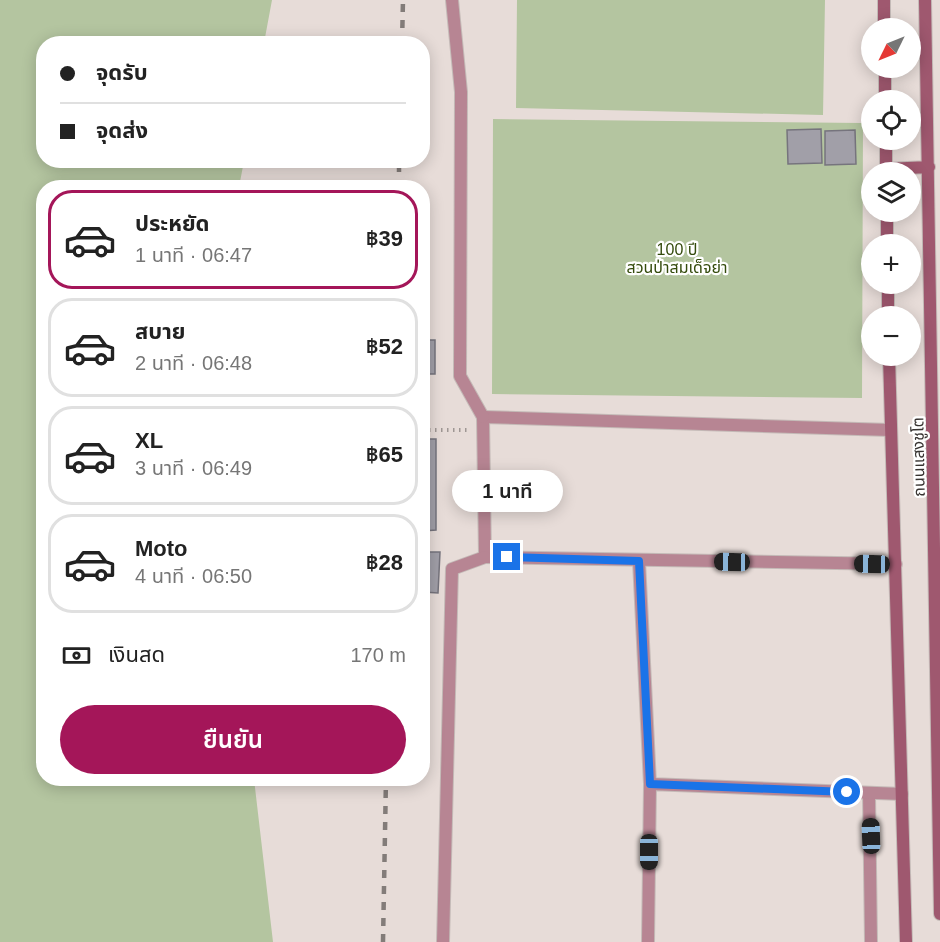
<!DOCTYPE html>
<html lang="th">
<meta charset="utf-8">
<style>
:root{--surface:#fff;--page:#f6f6f6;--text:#222;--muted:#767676;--line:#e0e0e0;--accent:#a41659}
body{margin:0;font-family:Helvetica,"Noto Sans Thai",sans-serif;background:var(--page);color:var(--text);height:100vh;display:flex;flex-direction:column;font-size:22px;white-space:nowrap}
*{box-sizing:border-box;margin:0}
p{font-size:20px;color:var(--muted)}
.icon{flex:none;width:33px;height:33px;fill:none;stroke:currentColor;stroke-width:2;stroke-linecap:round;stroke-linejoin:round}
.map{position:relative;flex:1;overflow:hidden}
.side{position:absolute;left:36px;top:180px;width:394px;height:606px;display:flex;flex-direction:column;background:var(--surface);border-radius:24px;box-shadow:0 3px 15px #0003}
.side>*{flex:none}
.hud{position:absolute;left:36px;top:36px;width:394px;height:132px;border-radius:24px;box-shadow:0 3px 15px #0003;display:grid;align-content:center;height:132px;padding:0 24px;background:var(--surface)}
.needle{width:39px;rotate:227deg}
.buttons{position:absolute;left:861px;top:18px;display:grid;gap:12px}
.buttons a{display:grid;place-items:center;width:60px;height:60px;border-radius:50%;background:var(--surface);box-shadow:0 3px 15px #0003;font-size:30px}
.end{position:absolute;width:27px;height:27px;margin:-14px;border:8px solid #1a73e8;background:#fff;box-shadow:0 0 0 3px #fff}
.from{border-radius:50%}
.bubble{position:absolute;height:42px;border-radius:21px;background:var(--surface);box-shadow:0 3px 15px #0003;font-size:20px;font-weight:600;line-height:42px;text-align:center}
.car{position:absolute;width:18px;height:36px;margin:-18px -9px;border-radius:8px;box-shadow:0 0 4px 2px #0007;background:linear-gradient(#222 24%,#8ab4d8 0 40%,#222 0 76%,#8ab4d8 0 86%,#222 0)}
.hud b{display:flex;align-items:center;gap:21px;height:57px;font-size:22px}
.hud b+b{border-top:2px solid var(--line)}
.hud i{width:15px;height:15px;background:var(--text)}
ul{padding:10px 0 0;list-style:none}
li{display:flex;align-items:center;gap:18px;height:99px;margin:0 12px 9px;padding:0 12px;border:3px solid var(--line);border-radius:24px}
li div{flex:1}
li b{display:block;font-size:22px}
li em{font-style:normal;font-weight:600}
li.current{border-color:var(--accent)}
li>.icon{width:54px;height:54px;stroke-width:1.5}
.pay{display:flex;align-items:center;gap:15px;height:66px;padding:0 24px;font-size:22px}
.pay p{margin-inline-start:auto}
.cta{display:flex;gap:12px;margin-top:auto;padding:12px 24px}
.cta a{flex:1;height:69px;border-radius:36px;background:var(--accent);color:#fff;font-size:24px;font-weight:600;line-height:69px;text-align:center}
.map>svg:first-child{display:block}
</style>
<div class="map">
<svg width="940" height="942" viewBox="0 0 940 942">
<rect width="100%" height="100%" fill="#e7dcd8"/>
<path fill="#b4c5a0" d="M0 0H272L264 43 44 44V160L244 161 239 187 44 188V778L254 779 273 942H0Z
M517 0H825L823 115 516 108Z
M493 119 863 123 862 398 492 394Z"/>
<path fill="#a19fa8" stroke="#76747d" stroke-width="1.5" d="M821 129 822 163 788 164 787 130Z
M855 130 856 164 825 165V131Z
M423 340H435V374H423Z
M423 439H436V530L423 531Z
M423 552H440L438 593 423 592Z"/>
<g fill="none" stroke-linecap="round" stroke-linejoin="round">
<g stroke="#c4bab7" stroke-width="14">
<path id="service" d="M890 430 483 417 485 557 896 564
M869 793 871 942"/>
</g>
<g stroke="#c4bab7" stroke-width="14">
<path id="minor" d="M452 0 461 92 460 376 483 417
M639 561 650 784 648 942
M650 784 902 794
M443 942 452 569 485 557"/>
</g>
<g stroke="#c4bab7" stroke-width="14">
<path id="secondary" d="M884 0V28
M925 0 940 914
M885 68V100
M886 140V172
M886 169 929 167
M887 212V244
M888 284V316
M889 356 906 942"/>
</g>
<path stroke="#9f9794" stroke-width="4" stroke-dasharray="1.5 4.5" stroke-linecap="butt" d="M423 430H467"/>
<use href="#service" stroke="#b78593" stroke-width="12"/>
<use href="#minor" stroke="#b78593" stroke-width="12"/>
<use href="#secondary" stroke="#9f586f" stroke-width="12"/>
<path stroke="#837c79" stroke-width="4.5" stroke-dasharray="8 8" stroke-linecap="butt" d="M402 44 403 0
M399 188V160
M383 942 386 778"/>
</g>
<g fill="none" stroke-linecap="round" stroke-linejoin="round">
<path stroke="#1a73e8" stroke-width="8" d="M507 557 639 561 650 784 847 792"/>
</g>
<g text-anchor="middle" stroke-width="4.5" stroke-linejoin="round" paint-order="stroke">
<g font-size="16" fill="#344b0c" stroke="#fff">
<text x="677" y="255">100 ปี<tspan x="677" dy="18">สวนป่าสมเด็จย่า</tspan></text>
</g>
<g font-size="16" fill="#373331" stroke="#fff">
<text transform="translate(918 457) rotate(-91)" y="6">ถนนแสงชูโต</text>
</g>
</g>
</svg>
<div class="buttons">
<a><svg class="needle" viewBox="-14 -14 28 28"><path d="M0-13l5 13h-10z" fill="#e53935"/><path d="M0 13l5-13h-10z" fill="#767676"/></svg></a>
<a><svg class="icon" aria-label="locate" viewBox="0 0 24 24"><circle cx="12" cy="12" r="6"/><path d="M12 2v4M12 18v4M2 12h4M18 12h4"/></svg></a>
<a><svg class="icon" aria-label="layers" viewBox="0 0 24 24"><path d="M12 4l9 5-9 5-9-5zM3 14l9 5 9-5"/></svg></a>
<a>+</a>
<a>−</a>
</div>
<i class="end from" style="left:847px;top:792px"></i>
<i class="end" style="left:507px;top:557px"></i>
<div class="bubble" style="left:452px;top:470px;width:111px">1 นาที</div>
<i class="car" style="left:732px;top:562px;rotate:271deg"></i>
<i class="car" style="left:872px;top:564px;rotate:271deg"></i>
<i class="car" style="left:871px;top:836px;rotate:358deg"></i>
<i class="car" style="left:649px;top:852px;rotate:180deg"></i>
<div class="hud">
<b><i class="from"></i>จุดรับ</b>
<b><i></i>จุดส่ง</b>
</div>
<section class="side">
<ul>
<li class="current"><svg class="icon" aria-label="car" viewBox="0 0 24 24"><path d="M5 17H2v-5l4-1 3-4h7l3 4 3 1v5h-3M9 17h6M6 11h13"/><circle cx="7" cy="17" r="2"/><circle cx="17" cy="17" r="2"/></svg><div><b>ประหยัด</b><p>1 นาที · 06:47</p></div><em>฿39</em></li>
<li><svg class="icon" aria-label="car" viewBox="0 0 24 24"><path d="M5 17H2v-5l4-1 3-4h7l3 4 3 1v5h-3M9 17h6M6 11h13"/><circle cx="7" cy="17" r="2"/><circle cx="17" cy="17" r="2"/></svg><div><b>สบาย</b><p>2 นาที · 06:48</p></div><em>฿52</em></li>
<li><svg class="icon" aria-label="car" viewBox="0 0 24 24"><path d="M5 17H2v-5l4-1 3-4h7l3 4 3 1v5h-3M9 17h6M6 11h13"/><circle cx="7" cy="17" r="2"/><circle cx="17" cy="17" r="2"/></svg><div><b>XL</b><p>3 นาที · 06:49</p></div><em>฿65</em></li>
<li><svg class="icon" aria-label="car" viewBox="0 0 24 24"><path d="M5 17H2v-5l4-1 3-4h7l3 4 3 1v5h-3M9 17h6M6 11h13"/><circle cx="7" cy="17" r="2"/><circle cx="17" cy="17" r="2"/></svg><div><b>Moto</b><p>4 นาที · 06:50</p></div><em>฿28</em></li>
</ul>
<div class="pay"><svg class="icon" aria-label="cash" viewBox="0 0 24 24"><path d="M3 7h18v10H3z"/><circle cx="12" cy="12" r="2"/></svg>เงินสด<p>170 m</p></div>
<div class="cta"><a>ยืนยัน</a></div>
</section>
</div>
